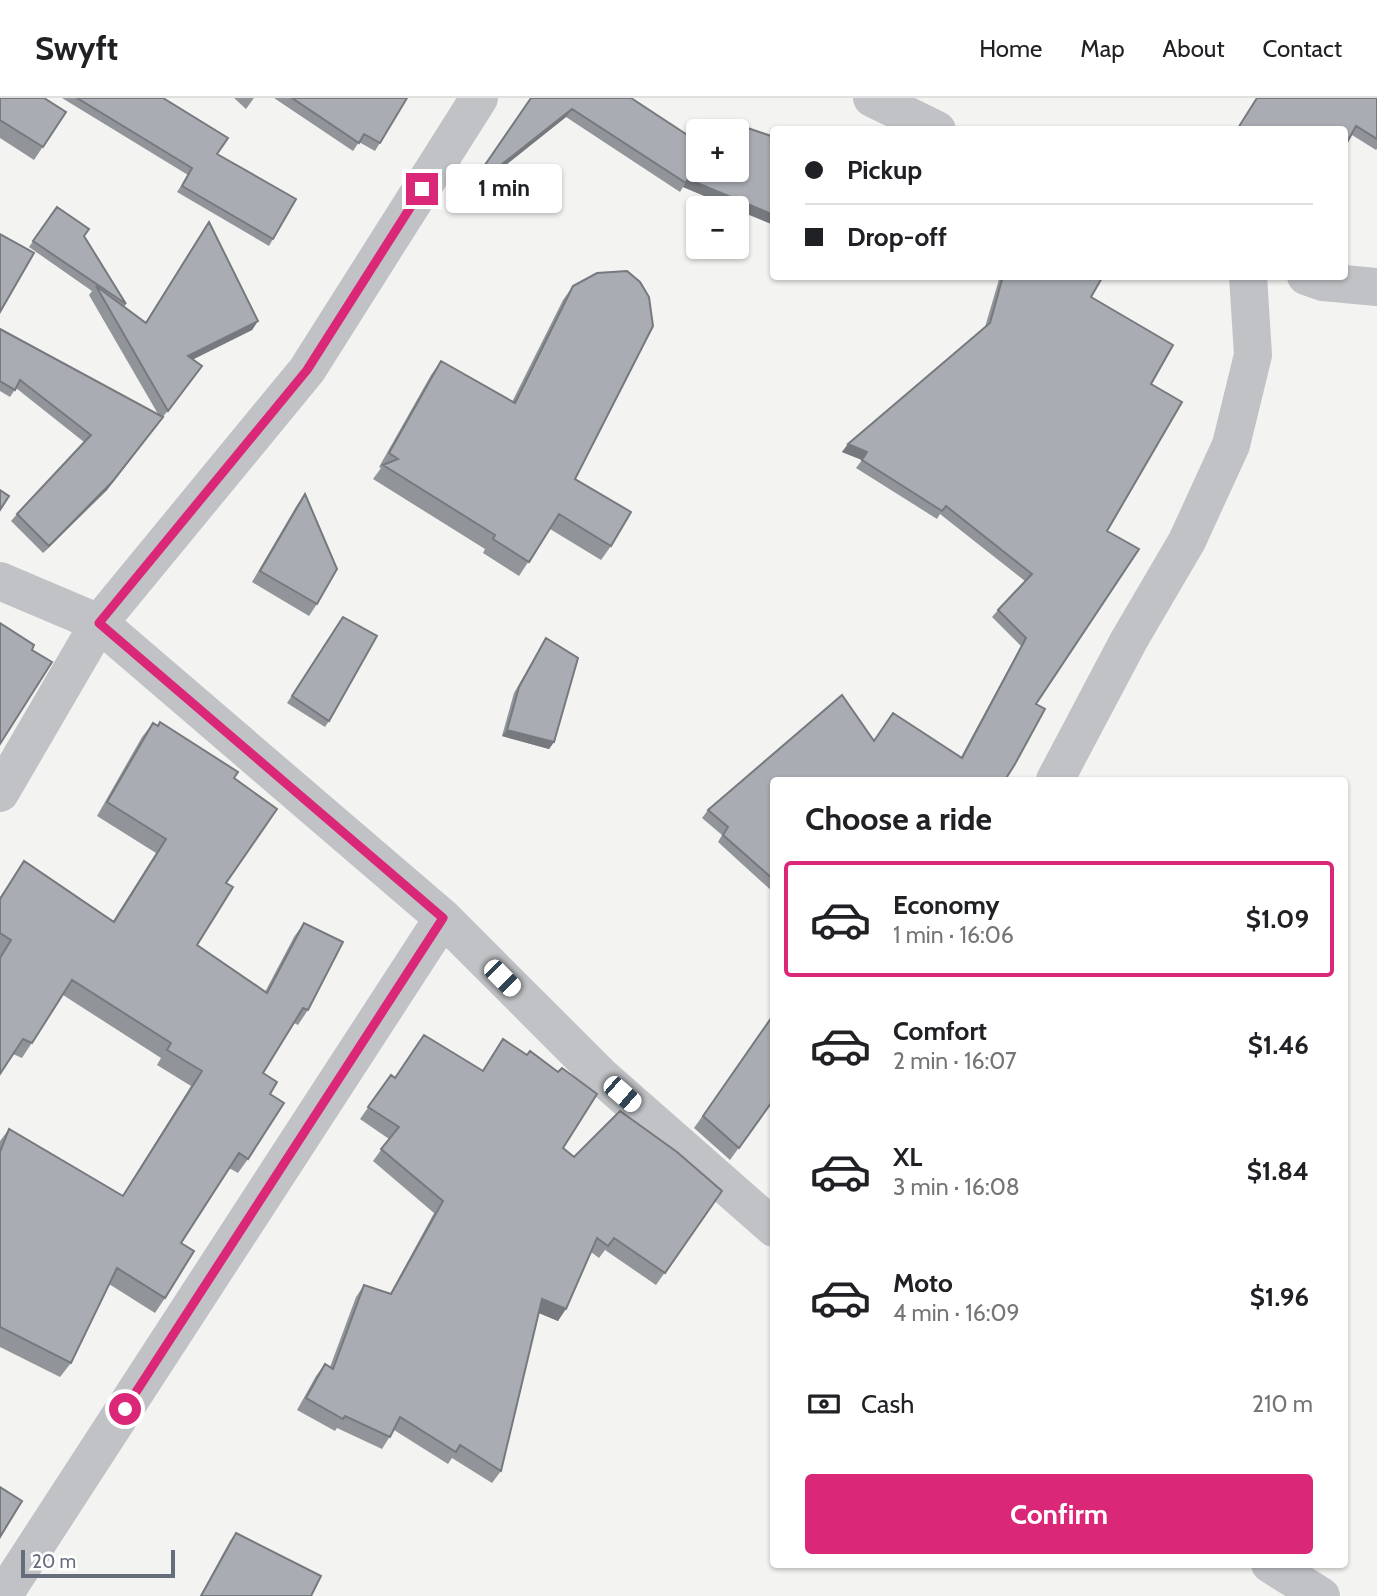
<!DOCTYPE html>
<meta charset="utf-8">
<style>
:root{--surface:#fff;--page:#f6f6f6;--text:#202124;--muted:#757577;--line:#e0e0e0;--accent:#db2777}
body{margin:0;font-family:Cabin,sans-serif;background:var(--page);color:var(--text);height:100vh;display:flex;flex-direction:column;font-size:26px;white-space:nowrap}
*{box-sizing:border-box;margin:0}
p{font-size:23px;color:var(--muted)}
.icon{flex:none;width:38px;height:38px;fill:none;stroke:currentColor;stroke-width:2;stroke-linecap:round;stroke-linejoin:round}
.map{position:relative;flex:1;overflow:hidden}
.details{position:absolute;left:770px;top:679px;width:578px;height:791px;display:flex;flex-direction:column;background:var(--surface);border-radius:7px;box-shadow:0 2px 5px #0004}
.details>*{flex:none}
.banner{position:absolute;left:770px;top:28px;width:578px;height:154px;border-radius:7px;box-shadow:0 2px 5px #0004;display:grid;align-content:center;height:154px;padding:0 35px;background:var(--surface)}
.controls{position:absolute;left:686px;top:21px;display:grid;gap:14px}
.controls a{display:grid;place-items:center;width:63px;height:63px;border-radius:7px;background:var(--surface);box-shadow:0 2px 5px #0004;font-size:35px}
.scale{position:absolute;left:21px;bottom:18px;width:154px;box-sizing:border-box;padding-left:7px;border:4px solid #666e7e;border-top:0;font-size:19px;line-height:24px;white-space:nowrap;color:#666e7e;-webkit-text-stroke:5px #fff;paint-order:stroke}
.end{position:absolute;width:32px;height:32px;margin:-16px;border:9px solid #db2777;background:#fff;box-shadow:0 0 0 4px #fff}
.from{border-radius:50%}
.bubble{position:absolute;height:49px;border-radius:7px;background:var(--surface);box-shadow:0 2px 5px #0004;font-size:23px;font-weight:700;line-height:49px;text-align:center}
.car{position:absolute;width:21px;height:42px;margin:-21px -10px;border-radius:9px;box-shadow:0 0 5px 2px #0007;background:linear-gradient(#fff 24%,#345 0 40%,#fff 0 76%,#345 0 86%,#fff 0)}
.banner b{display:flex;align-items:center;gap:24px;height:66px;font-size:26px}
.banner b+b{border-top:2px solid var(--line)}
.banner i{width:18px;height:18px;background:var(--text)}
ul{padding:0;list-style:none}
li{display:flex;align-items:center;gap:21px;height:116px;margin:0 14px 10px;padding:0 21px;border:4px solid transparent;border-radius:7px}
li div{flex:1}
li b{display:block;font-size:26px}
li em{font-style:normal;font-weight:700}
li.on{border-color:var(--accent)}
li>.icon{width:63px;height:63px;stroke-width:1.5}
h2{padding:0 35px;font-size:32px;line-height:84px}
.pay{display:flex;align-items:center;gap:18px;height:77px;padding:0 35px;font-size:26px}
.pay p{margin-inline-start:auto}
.button{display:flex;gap:14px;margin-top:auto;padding:14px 35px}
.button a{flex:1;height:80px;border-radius:7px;background:var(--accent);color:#fff;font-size:28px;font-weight:700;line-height:80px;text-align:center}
header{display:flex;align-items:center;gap:42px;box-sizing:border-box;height:98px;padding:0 35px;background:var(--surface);border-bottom:2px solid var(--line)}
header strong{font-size:33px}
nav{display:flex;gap:38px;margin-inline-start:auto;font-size:24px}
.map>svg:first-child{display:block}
</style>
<header>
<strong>Swyft</strong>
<nav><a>Home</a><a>Map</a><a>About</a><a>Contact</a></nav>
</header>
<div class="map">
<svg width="1377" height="1498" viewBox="0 0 1377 1498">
<rect width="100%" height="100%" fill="#f3f4f1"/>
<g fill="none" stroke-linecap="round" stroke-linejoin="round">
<path stroke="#c0c2c5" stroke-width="38" d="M872 0 937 32
M1306 178 1323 184 1377 189
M0 483 99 525 443 820 601 978 774 1130
M1055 682 1129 542 1187 443 1231 347 1253 257 1248 178
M0 695 99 525 307 272 479 0
M1270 1466 1321 1498
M3 1498 443 820"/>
</g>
<path fill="#91959a" d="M0 0 66 14 34 62 0 40Z
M62 0H163L217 56 273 141 269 148 177 94 188 77Z
M234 0H254L246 11Z
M274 0H407L375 53 359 44 353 53Z
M531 0H631L698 72 737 33H731L736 26 774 39V127L683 89 680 94 566 19 487 82 479 75Z
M1257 0H1377V51L1376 52 1344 32H1237Z
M57 109 84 138 126 206 124 209 145 225 209 124 258 223 252 232 193 261 202 268 107 392 43 455 11 423 17 416 84 344 16 290 10 299 0 293V231L158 316 89 197 92 193 29 149Z
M1000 178H1103L1091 199 1173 247 1151 286 1182 304 1107 433 1139 451 1036 606 1045 611 1015 666 1005 682H774V795L718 744 722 737 702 720 708 712 842 597 874 642 893 615 961 659 1021 548 992 519 998 512 1025 483 940 416 937 421 856 370 862 362 842 354 848 346 985 229Z
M573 188 575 381 611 448 601 462 550 431 519 478 483 455 485 451 373 381 381 370 379 369 431 277 441 263 512 304 563 202Z
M305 396 317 506 309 518 252 484 297 407Z
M343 519 329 623 325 629 287 605Z
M546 540 554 644 549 651 502 638 514 595Z
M153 625 234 680 226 785 197 847 265 894 294 839 304 825 308 912 298 927 294 925 263 975 270 996 248 1061 238 1075 229 1070 181 1145 165 1200 155 1215 109 1186 71 1265 60 1279 0 1249V1043L9 1031 122 1098 191 988 157 967 161 960 63 897 22 960 13 956 0 976V799L24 763 113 823 156 755 97 718 142 639Z
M774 916V1001L730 1062 694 1030Z
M503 941 563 1050 574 1059 722 1093 656 1187 605 1152 599 1160 591 1154 558 1223 539 1215 501 1373 492 1385 452 1360 448 1366 394 1332 382 1351 337 1330 335 1333 297 1312 316 1278 325 1266 330 1269 356 1199 364 1187 390 1196 434 1115 373 1063 389 1041 360 1021 391 977 395 980 482 973Z
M236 1435 311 1498H200L230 1443Z"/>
<path fill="#76797d" d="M572 11 566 19 487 82 492 74Z
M688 81 774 117V127L737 112V110H733L683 89Z
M258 223 252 232 182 267 188 258Z
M158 326 107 392 43 455 49 448Z
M848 346 867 354 862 362 842 354Z
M507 632 554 644 549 651 502 638Z
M542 1201 566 1211 558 1223 534 1213Z"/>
<path fill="#a9adb3" stroke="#76797d" stroke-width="2" d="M0 0H44L66 14 43 49 0 22Z
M77 0H163L228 40 217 56 296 101 273 141 182 88 192 70Z
M292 0H407L380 45 364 36 359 45Z
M531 0H631L698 44V72H737V33H733L736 26 774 39V117L688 81 686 85 572 11 492 74 485 67Z
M1257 0H1377V41L1356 28 1344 50V32H1240L1238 30Z
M57 109 89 131 84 138 126 206 33 143Z
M209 124 258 223 188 258 202 268 168 313 96 188 146 225Z
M0 136 34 155 0 214Z
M627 173 640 184 649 199 653 228 575 381 631 414 611 448 559 416 529 464 493 441 495 437 383 367 398 361 389 355 441 263 515 305 573 188 597 175Z
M1003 178H1103L1091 199 1173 247 1151 286 1182 304 1107 433 1139 451 1036 606 1045 611 1015 666 1005 682H774V782L723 737 728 729 708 712 842 597 874 643 893 615 962 660 1026 540 998 512 1032 476 946 408 942 413 862 362 867 354 848 346 990 225Z
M0 231 163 319 112 384 49 448 17 416 91 337 20 282 15 292 0 283Z
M0 392 9 398 0 412Z
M305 396 337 471 317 506 260 473Z
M343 519 377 538 329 623 292 598Z
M0 525 34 547 32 552 52 564 0 646Z
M546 540 578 560 554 644 507 632 519 589Z
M160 624 238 674 234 680 277 711 226 785 233 789 197 847 267 895 304 825 343 844 308 912 303 910 263 975 277 984 270 996 284 1005 248 1061 239 1055 181 1145 194 1153 165 1200 117 1170 71 1265 0 1229V1054L9 1031 123 1098 202 973 167 952 171 945 72 882 32 945 23 941 0 976V860L11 842 0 835V801L24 763 114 824 166 741 107 704 153 625 158 628Z
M774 916V1001L739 1050 703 1018Z
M424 937 483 973 503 941 527 957 530 953 558 974 562 970 597 996 563 1050 574 1059 620 1013 677 1054 722 1093 665 1175 614 1140 608 1148 597 1140 566 1211 542 1201 501 1373 460 1347 456 1354 400 1319 390 1339 345 1318 343 1321 306 1300 325 1266 333 1271 364 1187 391 1196 443 1103 381 1051 399 1029 368 1009 391 977 395 980Z
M0 1389 22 1403 0 1439Z
M236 1435 321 1478 311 1498H201Z"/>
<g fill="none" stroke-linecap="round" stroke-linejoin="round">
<path stroke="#db2777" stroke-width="9" d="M125 1311 443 820 99 525 307 272 422 91"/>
</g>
</svg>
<div class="controls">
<a>+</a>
<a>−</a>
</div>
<div class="scale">20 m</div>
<i class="end from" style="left:125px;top:1311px"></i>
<i class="end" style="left:422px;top:91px"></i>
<div class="bubble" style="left:446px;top:66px;width:116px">1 min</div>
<i class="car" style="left:502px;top:880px;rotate:135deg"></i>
<i class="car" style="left:622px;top:996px;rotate:131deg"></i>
<div class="banner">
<b><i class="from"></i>Pickup</b>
<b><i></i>Drop-off</b>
</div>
<section class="details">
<h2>Choose a ride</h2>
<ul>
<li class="on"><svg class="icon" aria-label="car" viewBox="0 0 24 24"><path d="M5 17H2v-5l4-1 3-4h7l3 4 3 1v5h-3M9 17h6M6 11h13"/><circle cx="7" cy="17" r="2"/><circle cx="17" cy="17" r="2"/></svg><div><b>Economy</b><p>1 min · 16:06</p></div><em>$1.09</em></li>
<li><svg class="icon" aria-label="car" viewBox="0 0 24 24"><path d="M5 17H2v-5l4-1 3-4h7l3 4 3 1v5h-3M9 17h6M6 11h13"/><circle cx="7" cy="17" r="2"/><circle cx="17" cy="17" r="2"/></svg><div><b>Comfort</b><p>2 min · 16:07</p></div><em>$1.46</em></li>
<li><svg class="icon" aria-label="car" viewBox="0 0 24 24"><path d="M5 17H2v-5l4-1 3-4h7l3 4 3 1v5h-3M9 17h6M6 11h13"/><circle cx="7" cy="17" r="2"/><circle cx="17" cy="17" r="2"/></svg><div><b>XL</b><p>3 min · 16:08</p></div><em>$1.84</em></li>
<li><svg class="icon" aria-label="car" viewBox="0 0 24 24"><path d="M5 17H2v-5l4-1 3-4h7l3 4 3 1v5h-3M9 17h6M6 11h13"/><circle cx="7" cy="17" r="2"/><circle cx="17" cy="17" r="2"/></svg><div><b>Moto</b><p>4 min · 16:09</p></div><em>$1.96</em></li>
</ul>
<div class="pay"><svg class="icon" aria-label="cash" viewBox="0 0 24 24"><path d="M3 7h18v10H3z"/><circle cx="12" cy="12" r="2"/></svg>Cash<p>210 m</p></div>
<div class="button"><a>Confirm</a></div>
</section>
</div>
